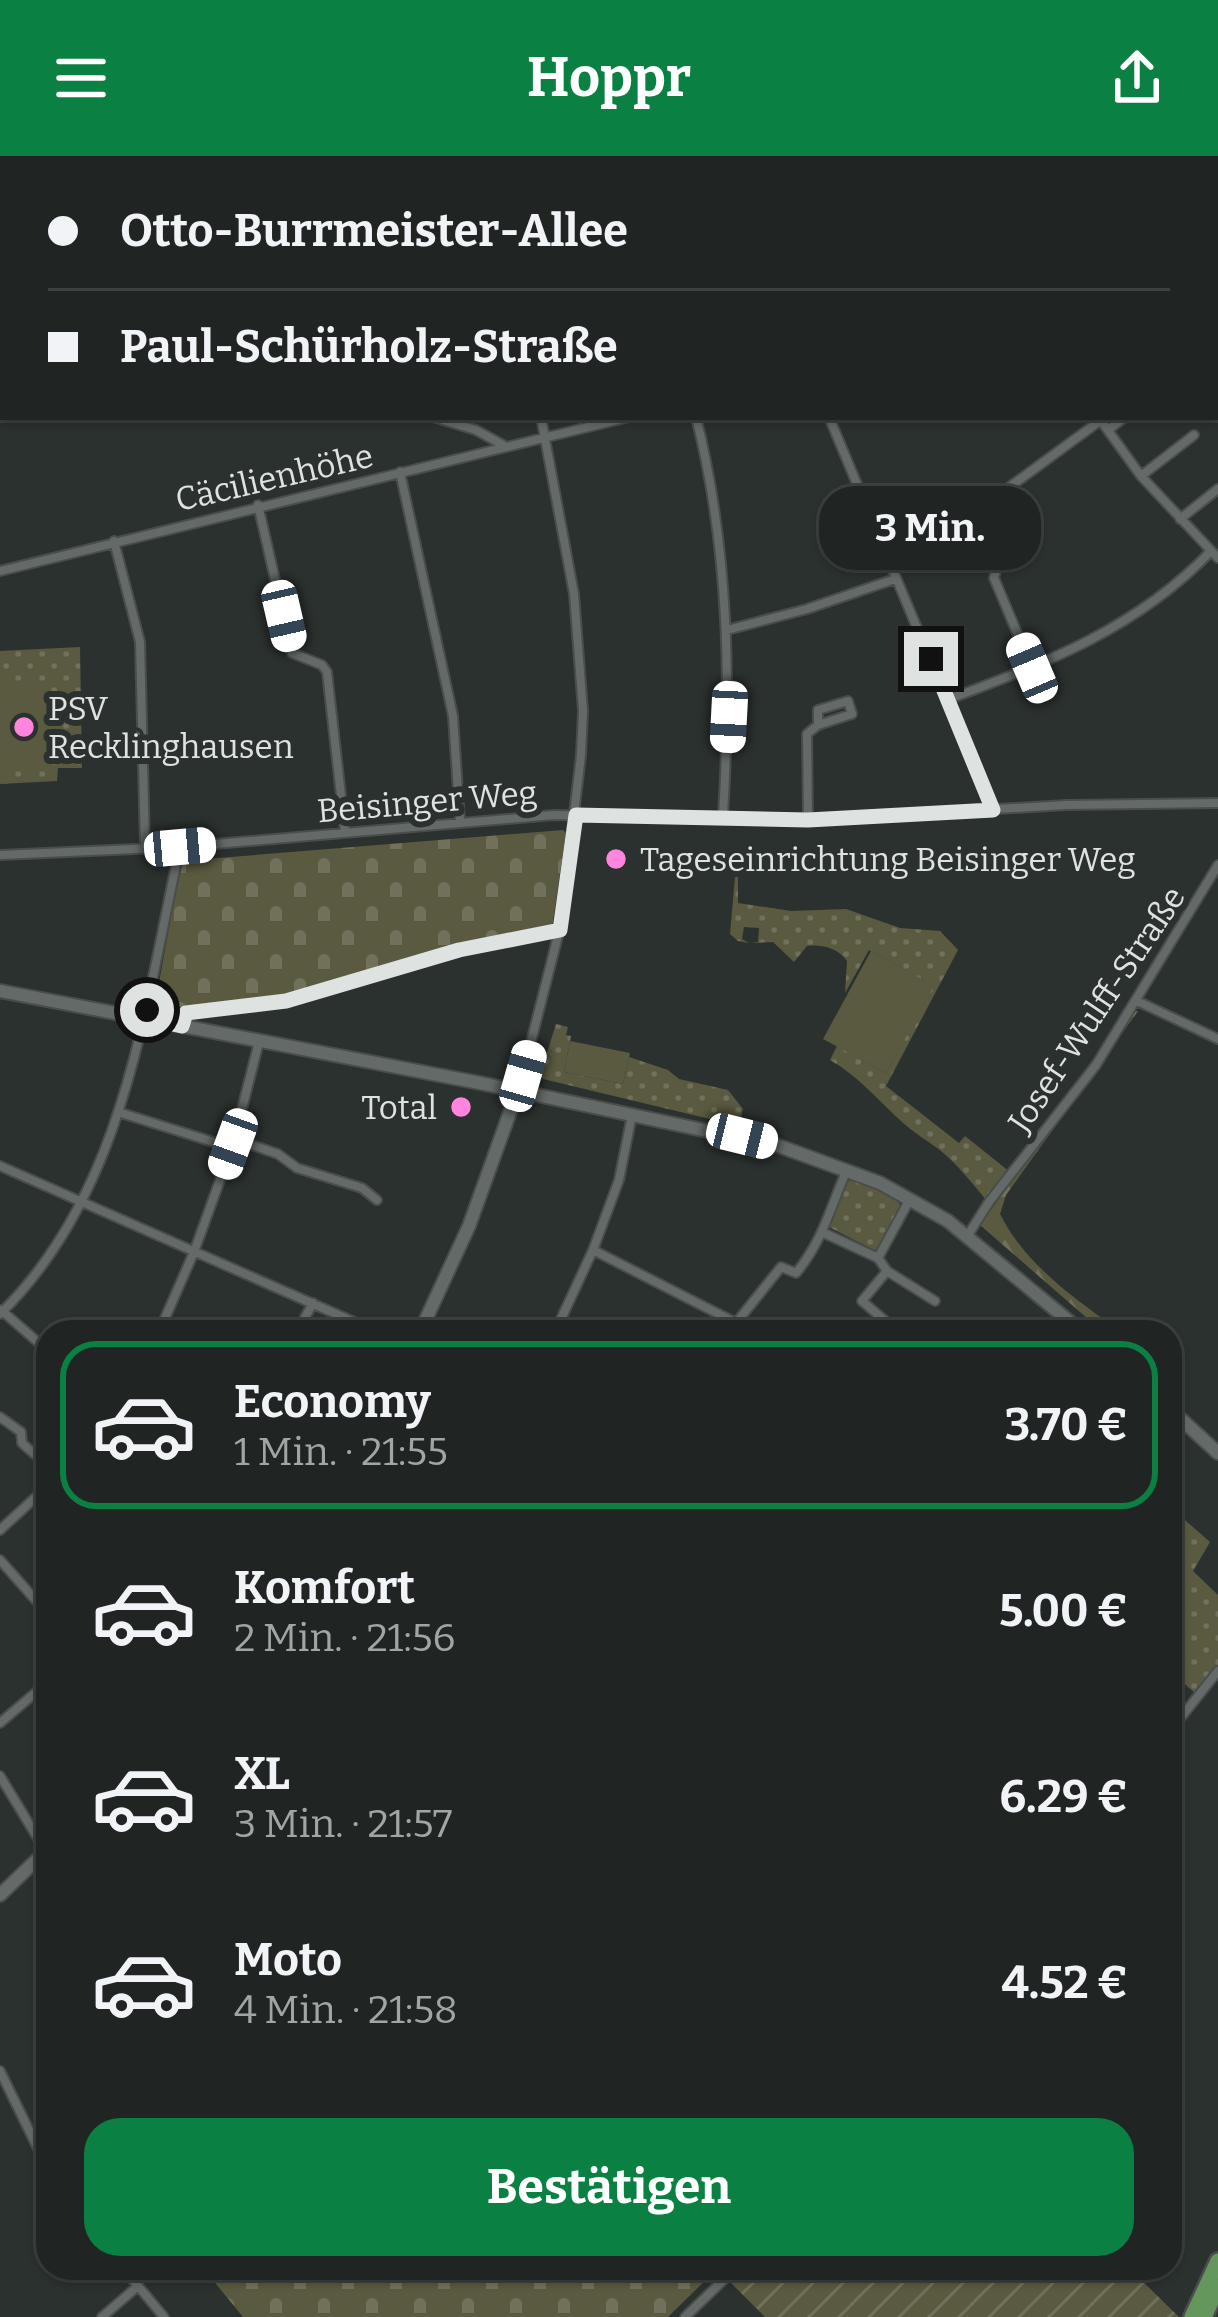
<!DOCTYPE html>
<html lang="de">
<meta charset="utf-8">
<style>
:root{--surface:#202523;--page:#282d2b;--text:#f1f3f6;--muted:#a2a5a6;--line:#3d4241;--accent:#0b8043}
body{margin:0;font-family:Bitter,serif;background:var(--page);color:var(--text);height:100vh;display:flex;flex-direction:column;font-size:45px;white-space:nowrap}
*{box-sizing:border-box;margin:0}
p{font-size:39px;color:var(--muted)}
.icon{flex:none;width:66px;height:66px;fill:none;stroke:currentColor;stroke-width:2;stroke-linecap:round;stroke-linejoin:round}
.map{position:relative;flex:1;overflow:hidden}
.drawer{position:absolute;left:36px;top:1164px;width:1146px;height:960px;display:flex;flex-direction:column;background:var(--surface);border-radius:36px;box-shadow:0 3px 9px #0004,0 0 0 3px var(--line)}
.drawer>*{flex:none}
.banner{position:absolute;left:0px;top:0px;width:1218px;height:264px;box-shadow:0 3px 9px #0004,0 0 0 3px var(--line);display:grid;align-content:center;height:264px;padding:0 48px;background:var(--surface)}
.end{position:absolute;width:54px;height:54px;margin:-27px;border:15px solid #dee2e0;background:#111;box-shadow:0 0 0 6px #111}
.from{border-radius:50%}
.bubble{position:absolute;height:84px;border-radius:36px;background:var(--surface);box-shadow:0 3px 9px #0004,0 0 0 3px var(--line);font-size:39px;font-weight:700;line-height:84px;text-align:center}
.car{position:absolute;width:36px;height:72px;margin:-36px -18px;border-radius:15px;box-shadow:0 0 9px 3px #0007;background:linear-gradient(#fff 24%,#345 0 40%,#fff 0 76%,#345 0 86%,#fff 0)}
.banner b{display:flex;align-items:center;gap:42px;height:114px;font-size:45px}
.banner b+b{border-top:3px solid var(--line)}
.banner i{width:30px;height:30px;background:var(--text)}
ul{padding:21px 0 0;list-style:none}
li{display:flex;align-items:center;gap:36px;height:168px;margin:0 24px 18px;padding:0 24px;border:6px solid transparent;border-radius:36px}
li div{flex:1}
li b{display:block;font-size:45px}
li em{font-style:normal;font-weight:700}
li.active{border-color:var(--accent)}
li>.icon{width:108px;height:108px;stroke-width:1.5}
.button{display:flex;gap:24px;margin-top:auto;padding:24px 48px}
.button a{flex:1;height:138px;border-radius:36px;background:var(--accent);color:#fff;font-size:48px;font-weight:700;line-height:138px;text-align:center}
header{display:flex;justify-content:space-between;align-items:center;height:156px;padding:0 48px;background:var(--accent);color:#fff;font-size:54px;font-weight:700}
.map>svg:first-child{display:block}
</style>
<header><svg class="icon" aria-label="menu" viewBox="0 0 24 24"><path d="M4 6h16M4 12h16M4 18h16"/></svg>Hoppr<svg class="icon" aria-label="share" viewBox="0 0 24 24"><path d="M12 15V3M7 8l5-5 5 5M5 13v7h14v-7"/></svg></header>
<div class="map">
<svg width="1218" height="2161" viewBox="0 0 1218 2161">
<defs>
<pattern id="grass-dots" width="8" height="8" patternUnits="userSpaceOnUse" patternTransform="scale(3)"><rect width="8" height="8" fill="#5a5a40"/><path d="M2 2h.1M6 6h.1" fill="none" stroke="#71715b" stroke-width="1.8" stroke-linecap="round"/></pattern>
<pattern id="forest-firs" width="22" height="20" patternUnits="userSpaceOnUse" patternTransform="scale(3)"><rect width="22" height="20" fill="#5a5a40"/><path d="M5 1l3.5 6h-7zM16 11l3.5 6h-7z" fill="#71715b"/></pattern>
<pattern id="cemetery-stones" width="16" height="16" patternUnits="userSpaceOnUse" patternTransform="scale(3)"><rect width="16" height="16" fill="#5a5a40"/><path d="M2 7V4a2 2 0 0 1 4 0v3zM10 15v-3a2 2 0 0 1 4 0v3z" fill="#71715b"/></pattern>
<pattern id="garden-furrows" width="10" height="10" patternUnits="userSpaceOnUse" patternTransform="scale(3)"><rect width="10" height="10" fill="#5a5a40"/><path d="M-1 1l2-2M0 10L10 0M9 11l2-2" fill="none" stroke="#71715b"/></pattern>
</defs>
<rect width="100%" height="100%" fill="#2b312f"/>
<path fill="url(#grass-dots)" d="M364 0H1205L1206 3H361Z
M80 491 82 612H58L57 625 0 628V495Z
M735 721H738V747L791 755 846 753 900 772 940 775 958 794 886 930 959 987 965 980 1010 1016 987 1045C973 1028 958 1009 941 995 928 985 914 977 902 966 878 944 858 920 830 904L837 890 886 917 933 830 869 794 845 837 847 805C838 792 822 788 807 790L794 806 773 786 751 787 758 786 759 772 744 771 742 783 749 787 738 785 730 778Z
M556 868 568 871 566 879 571 880 564 916 623 928 629 901 668 914 679 923 728 934 743 953 739 970 543 923 540 919Z
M856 1022C873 1030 897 1035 902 1054L876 1095 827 1070 844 1027Z
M1170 1351 1210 1386 1193 1415 1218 1439V1510L1196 1538 1170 1515Z"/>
<path fill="url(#forest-firs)" d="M1138 855 1006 1039 1000 1058C1027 1111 1074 1141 1120 1176H1103L980 1069 1134 856Z"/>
<path fill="url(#cemetery-stones)" d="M563 674 566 677 552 772C525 777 497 781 470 788 368 817 262 863 155 849L181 705Z
M203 2112H718L668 2161H243Z"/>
<path fill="url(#garden-furrows)" d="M741 2112H1129L1179 2161H765L729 2125Z"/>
<path fill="#5a5a40" d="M45 529 52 611 0 613V531Z
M871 795 934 830 886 917 823 883Z
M570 885 630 897 623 928 564 916Z"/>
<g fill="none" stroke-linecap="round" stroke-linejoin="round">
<g stroke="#494d4b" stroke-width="12">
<path id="street" d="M4 0 6 3
M53 3 60 0
M1215 119 1218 118
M433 261 476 274 503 289
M696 261C729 392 731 526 723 660
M829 261 993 654
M1099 262 1141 320 1218 402
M1108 274 1125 261
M400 316 453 560 460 665
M1141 320 1194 279
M1004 335 1029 386 1027 392 997 411 994 422 1032 512
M258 349 292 497 322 509 327 516 345 675
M1180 363 1218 333
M114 385 140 486 145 690
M886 400 1004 335 1101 264
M0 415 629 261
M727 474 807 453 895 423
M949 543C1045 508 1139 471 1211 395
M808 664 807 578 818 569 852 558 848 545 818 554V569
M0 699 180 691 554 659 808 664 1066 649 1218 647
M1137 845 1218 883
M182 870 186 857 286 845 436 800 560 774
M519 933 561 768 581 599 583 555 574 438 541 261
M118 956 223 989 243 986 278 998 297 1012 362 1032 377 1044
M0 1010 377 1176
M824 1077 878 1102 910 1043
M968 1079 989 1046 1096 909 1218 709
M593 1094 754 1176
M878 1102 887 1115 935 1145
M887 1115 862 1145 898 1176
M1 1154 48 1195
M0 1158C125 1036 144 853 180 691
M736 1167 781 1111 796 1117C822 1086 830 1053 846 1016
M159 1176 194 1096 233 988 259 886
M297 1176 313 1147
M555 1176 593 1094 619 1024 632 959
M0 1261 21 1276 22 1287 48 1310
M0 1374 48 1330
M0 1404 48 1458
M0 1567 48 1526
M1170 1575 1218 1515
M0 1620 45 1694
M0 1915 48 2013
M123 2112 164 2161
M136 2126 153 2112
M102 2161 138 2130
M685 2161 736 2112"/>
</g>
<g stroke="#494d4b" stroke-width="16">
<path id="secondary" d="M283 3 286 0
M0 219 3 217
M0 835 480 927 779 990 880 1027 948 1065 1082 1176
M420 1176 469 1070 518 934
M1170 1253 1218 1297
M0 1739 48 1693"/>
</g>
<g stroke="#494d4b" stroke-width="20">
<path id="highway" d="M1192 2161 1218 2105
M1204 2161 1218 2131"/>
</g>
<use href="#street" stroke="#646a68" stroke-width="8"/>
<use href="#secondary" stroke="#646a68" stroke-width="12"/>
<use href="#highway" stroke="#63975c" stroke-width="15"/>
</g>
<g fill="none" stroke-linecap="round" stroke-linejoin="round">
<path stroke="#dee2e0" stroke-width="15" d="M147 854 145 862 182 870 186 857 286 845 459 794 560 774 576 659 808 664 993 654 931 503"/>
</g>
<g fill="#ff85de" stroke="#2b312f" stroke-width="4.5">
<circle cx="24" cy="571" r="12"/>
<circle cx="616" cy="703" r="12"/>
<circle cx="461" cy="951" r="12"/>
</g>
<g text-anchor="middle" stroke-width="12" stroke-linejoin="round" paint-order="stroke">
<g font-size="33" fill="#dee2e0" stroke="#2b312f">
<text transform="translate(274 321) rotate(-13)" y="12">Cäcilienhöhe</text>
<text transform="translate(427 645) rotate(-5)" y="12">Beisinger Weg</text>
<text transform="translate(1096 853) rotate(-56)" y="12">Josef-Wulff-Straße</text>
</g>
<g font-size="33" fill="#dee2e0" stroke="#2b312f" text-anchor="start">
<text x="48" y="564">PSV<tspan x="48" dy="38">Recklinghausen</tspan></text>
<text x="640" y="715">Tageseinrichtung Beisinger Weg</text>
<text x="437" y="963" text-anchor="end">Total</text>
</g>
</g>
</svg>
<i class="end from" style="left:147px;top:854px"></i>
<i class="end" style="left:931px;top:503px"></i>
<div class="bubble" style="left:819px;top:330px;width:222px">3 Min.</div>
<i class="car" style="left:284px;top:460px;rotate:167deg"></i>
<i class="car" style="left:1032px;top:512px;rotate:337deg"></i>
<i class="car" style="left:729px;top:561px;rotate:183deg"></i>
<i class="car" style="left:180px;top:691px;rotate:85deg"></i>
<i class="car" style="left:523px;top:920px;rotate:16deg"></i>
<i class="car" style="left:742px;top:980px;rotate:104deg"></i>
<i class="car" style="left:233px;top:988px;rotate:200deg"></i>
<div class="banner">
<b><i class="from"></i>Otto-Burrmeister-Allee</b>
<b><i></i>Paul-Schürholz-Straße</b>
</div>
<section class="drawer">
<ul>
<li class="active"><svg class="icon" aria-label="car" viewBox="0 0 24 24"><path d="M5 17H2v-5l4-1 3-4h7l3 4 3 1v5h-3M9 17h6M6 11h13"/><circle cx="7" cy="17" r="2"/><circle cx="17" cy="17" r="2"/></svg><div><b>Economy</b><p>1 Min. · 21:55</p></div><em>3.70 €</em></li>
<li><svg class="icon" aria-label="car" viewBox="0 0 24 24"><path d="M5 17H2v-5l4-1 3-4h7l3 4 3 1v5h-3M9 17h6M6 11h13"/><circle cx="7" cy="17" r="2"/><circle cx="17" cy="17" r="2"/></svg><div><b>Komfort</b><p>2 Min. · 21:56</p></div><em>5.00 €</em></li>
<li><svg class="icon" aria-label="car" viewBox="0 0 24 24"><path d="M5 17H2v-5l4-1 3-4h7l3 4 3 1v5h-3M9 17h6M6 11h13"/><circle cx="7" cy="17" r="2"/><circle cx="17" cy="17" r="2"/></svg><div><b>XL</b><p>3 Min. · 21:57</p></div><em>6.29 €</em></li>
<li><svg class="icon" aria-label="car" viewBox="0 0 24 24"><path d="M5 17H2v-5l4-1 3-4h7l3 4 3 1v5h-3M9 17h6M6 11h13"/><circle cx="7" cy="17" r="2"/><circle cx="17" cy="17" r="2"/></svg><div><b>Moto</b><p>4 Min. · 21:58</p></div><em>4.52 €</em></li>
</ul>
<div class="button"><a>Bestätigen</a></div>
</section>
</div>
